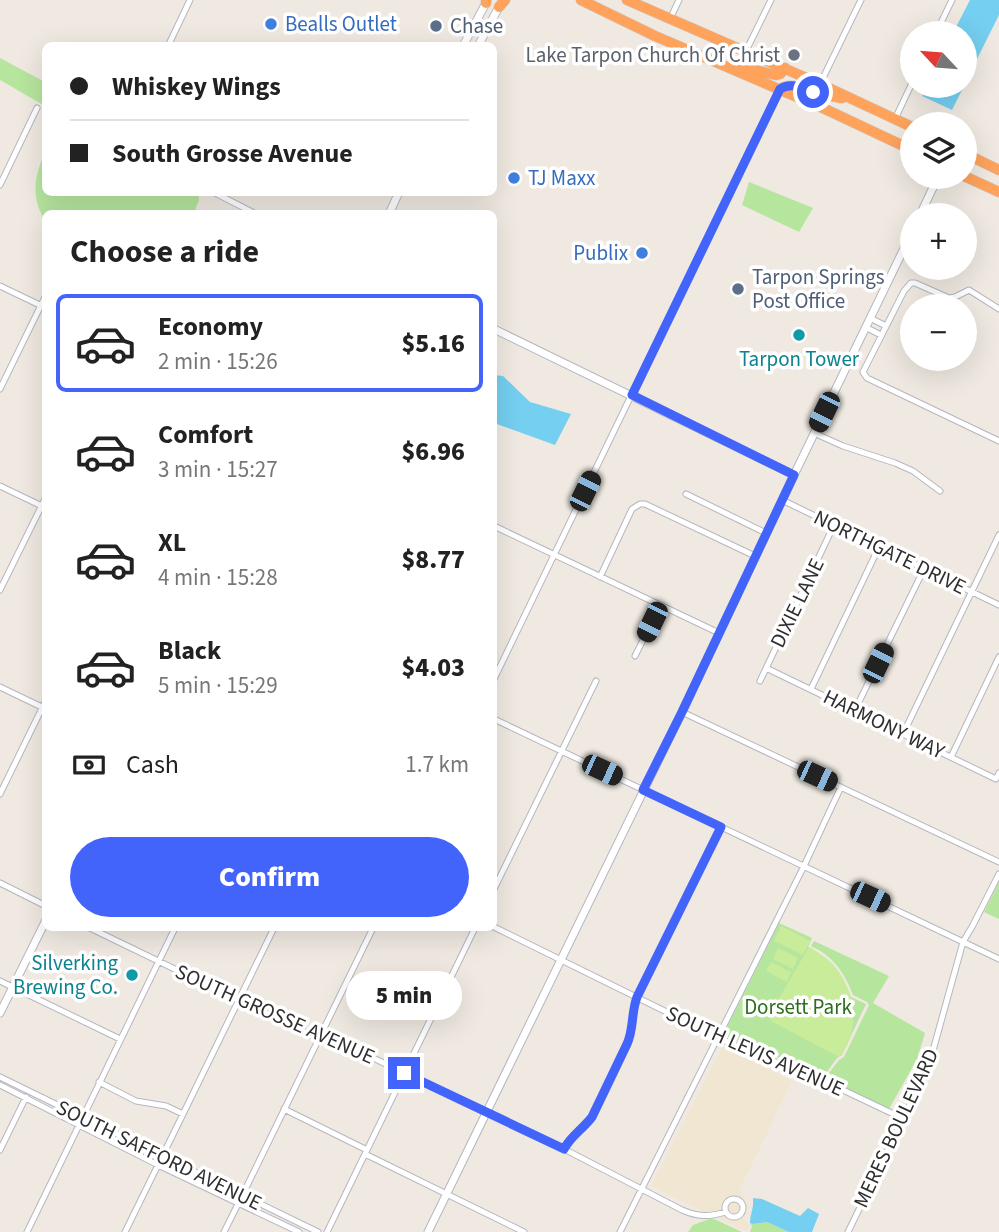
<!DOCTYPE html>
<meta charset="utf-8">
<style>
:root{--surface:#fff;--page:#f2f2f2;--text:#222;--muted:#767676;--line:#e0e0e0;--accent:#4264fb}
body{margin:0;font-family:"Source Sans 3",sans-serif;background:var(--page);color:var(--text);height:100vh;display:flex;flex-direction:column;font-size:26px;white-space:nowrap}
*{box-sizing:border-box;margin:0}
p{font-size:23px;color:var(--muted)}
.icon{flex:none;width:38px;height:38px;fill:none;stroke:currentColor;stroke-width:2;stroke-linecap:round;stroke-linejoin:round}
.map{position:relative;flex:1;overflow:hidden}
.side{position:absolute;left:42px;top:210px;width:455px;height:721px;display:flex;flex-direction:column;background:var(--surface);border-radius:10px;box-shadow:0 7px 28px #0002}
.side>*{flex:none}
.banner{position:absolute;left:42px;top:42px;width:455px;height:154px;border-radius:10px;box-shadow:0 7px 28px #0002;display:grid;align-content:center;height:154px;padding:0 28px;background:var(--surface)}
.needle{width:46px;rotate:296deg}
.fabs{position:absolute;left:900px;top:21px;display:grid;gap:14px}
.fabs a{display:grid;place-items:center;width:77px;height:77px;border-radius:50%;background:var(--surface);box-shadow:0 7px 28px #0002;font-size:35px}
.end{position:absolute;width:32px;height:32px;margin:-16px;border:9px solid #4264fb;background:#fff;box-shadow:0 0 0 4px #fff}
.from{border-radius:50%}
.bubble{position:absolute;height:49px;border-radius:24px;background:var(--surface);box-shadow:0 7px 28px #0002;font-size:23px;font-weight:800;line-height:49px;text-align:center}
.car{position:absolute;width:21px;height:42px;margin:-21px -10px;border-radius:9px;box-shadow:0 0 5px 2px #0007;background:linear-gradient(#222 24%,#8ab4d8 0 40%,#222 0 76%,#8ab4d8 0 86%,#222 0)}
.banner b{display:flex;align-items:center;gap:24px;height:66px;font-size:26px}
.banner b+b{border-top:2px solid var(--line)}
.banner i{width:18px;height:18px;background:var(--text)}
ul{padding:0;list-style:none}
li{display:flex;align-items:center;gap:21px;height:98px;margin:0 14px 10px;padding:0 14px;border:4px solid transparent;border-radius:10px}
li div{flex:1}
li b{display:block;font-size:26px}
li em{font-style:normal;font-weight:800}
li.selected{border-color:var(--accent)}
li>.icon{width:63px;height:63px;stroke-width:1.5}
h2{padding:0 28px;font-size:32px;line-height:84px}
.pay{display:flex;align-items:center;gap:18px;height:77px;padding:0 28px;font-size:26px}
.pay p{margin-inline-start:auto}
.primary-button{display:flex;gap:14px;margin-top:auto;padding:14px 28px}
.primary-button a{flex:1;height:80px;border-radius:42px;background:var(--accent);color:#fff;font-size:28px;font-weight:800;line-height:80px;text-align:center}
.map>svg:first-child{display:block}
</style>
<div class="map">
<svg width="999" height="1232" viewBox="0 0 999 1232">
<rect width="100%" height="100%" fill="#efe9e1"/>
<path fill="#f0e6d1" d="M723 1046 792 1081 739 1191 743 1194 748 1204 744 1218 749 1225 747 1232 651 1186Z"/>
<path fill="#b6e59e" d="M0 58 45 82V106L0 80Z
M45 153 46 192 198 193 199 200 194 213 46 214 45 220C31 199 34 175 45 153Z
M749 182 813 208 799 232 742 205Z
M999 882V919L984 912Z
M779 923 812 938 808 947C830 958 843 974 851 997L866 1004 842 1055 837 1058 824 1076 793 1062 756 1051 725 1036V1031Z
M814 941 889 976 873 1003 925 1033 917 1059 889 1109 825 1078 839 1060 844 1057 869 1005 867 1002 853 995C845 973 833 956 811 946Z
M712 1218 742 1232H688L693 1225Z
M767 1222 789 1232H750L752 1226 750 1223 754 1224Z"/>
<path fill="#c9ec9a" d="M781 926 810 941 803 955 774 941Z
M809 947C819 953 829 959 836 968 855 991 861 1034 839 1057L771 1021 769 1015Z
M778 948 798 958 793 969 773 959Z
M771 962 791 972 787 982 766 971Z"/>
<path fill="#75cff0" d="M970 0H999V15L964 85V33H953Z
M927 86H964L952 110 922 96Z
M494 375 503 376 530 402 571 414 555 445 494 423Z
M753 1198 762 1199 800 1216 808 1208 819 1214 812 1232H789L767 1222 753 1224 750 1223C750 1214 754 1209 753 1198Z"/>
<g fill="none" stroke-linecap="round" stroke-linejoin="round">
<g stroke="#b4b7c1" stroke-width="7">
<path id="street" d="M670 19 679 0
M936 33 952 0
M168 46 190 0
M746 51 771 0
M820 84 861 0
M895 119 912 83
M0 185 37 108
M213 192 256 214
M0 286 46 308
M999 309 969 290 955 297 949 298 915 283H911L904 291 863 372 867 378 999 441
M870 318 886 326
M865 327 881 335
M0 389 46 295
M814 433 843 446 895 463 913 471 940 491
M0 486 46 508
M686 494 766 533
M782 500 999 605
M494 526 719 633
M600 577 632 509 640 504H645L755 556
M0 590 46 497
M635 656 660 606
M766 668 996 779 999 773
M494 679 779 90
M760 681 834 525
M0 687 46 709
M811 689 879 547
M855 710 924 569
M682 712 999 862
M494 719 999 959
M903 734 999 535
M951 757 999 657
M0 794 46 700
M0 883 46 906
M494 889 596 681
M494 927 754 1055 803 1071 904 1119
M90 928 313 1036 325 1035 564 1149 682 1210C698 1217 709 1217 726 1212
M0 981 120 1039
M0 1077 318 1232
M99 1082 136 1101 166 1106 183 1114
M0 1085 158 1165 299 1232
M284 1109 367 1150
M564 1149 569 1140 591 1117 627 1044C634 1029 631 1013 637 997L721 827
M0 1150 26 1097
M365 1154 524 1232
M162 1157 274 928
M242 1196 373 928
M725 1208a9 9 0 1 1 18 0a9 9 0 1 1-18 0Z
M27 1232 175 928
M125 1232 158 1165
M224 1232 238 1204
M327 1232 475 928
M620 1232 804 866 841 787
M848 1232 929 1065 963 942 973 925 999 874"/>
</g>
<g stroke="#b4b7c1" stroke-width="9">
<path id="secondary" d="M463 46 487 1
M478 46 501 3
M389 214 399 192
M920 215 938 177
M494 329 794 475
M0 1013 46 920
M428 1232 682 712 794 475 912 232"/>
</g>
<g stroke="#c9c9c9" stroke-width="11">
<path id="highway" d="M581 0 655 36 825 109 912 150
M627 0 820 84 912 127
M486 3V0
M499 7 505 0
M737 66 776 75 780 74 785 68
M780 89C792 82 801 89 813 92 822 95 832 96 842 98
M964 153 999 170
M964 176 999 192"/>
</g>
<use href="#street" stroke="#fff" stroke-width="5"/>
<use href="#secondary" stroke="#fff" stroke-width="7"/>
<use href="#highway" stroke="#ffa35c" stroke-width="10"/>
</g>
<g fill="none" stroke-linecap="round" stroke-linejoin="round">
<path stroke="#4264fb" stroke-width="9" d="M404 1073 564 1149C571 1136 583 1129 592 1117L627 1044C634 1029 631 1013 637 997L721 827 643 790 682 712 794 475 632 395 780 89C791 82 802 88 813 92"/>
</g>
<g fill="#3f7fe0" stroke="#fff" stroke-width="2.5">
<circle cx="271" cy="24" r="7"/>
<circle cx="514" cy="178" r="7"/>
<circle cx="642" cy="253" r="7"/>
</g>
<g fill="#5c6f8a" stroke="#fff" stroke-width="2.5">
<circle cx="436" cy="26" r="7"/>
<circle cx="738" cy="289" r="7"/>
</g>
<circle fill="#6b7280" stroke="#fff" stroke-width="2.5" cx="794" cy="55" r="7"/>
<g fill="#0f9aa8" stroke="#fff" stroke-width="2.5">
<circle cx="799" cy="335" r="7"/>
<circle cx="132" cy="975" r="7"/>
</g>
<g text-anchor="middle" stroke-width="7" stroke-linejoin="round" paint-order="stroke">
<g font-size="21" fill="#366cbe" stroke="#fff" text-anchor="start">
<text x="285" y="31">Bealls Outlet</text>
<text x="528" y="185">TJ Maxx</text>
<text x="628" y="260" text-anchor="end">Publix</text>
</g>
<g font-size="21" fill="#4e5e75" stroke="#fff" text-anchor="start">
<text x="450" y="33">Chase</text>
<text x="752" y="284">Tarpon Springs<tspan x="752" dy="24">Post Office</tspan></text>
</g>
<g font-size="21" fill="#5b616d" stroke="#fff" text-anchor="end">
<text x="780" y="62">Lake Tarpon Church Of Christ</text>
</g>
<g font-size="21" fill="#0d838f" stroke="#fff">
<text x="799" y="366">Tarpon Tower</text>
<text x="118" y="970" text-anchor="end">Silverking<tspan x="118" dy="24">Brewing Co.</tspan></text>
</g>
<g font-size="21" fill="#2e2e2e" stroke="#fff">
<text transform="translate(890 552) rotate(26)" y="7">NORTHGATE DRIVE</text>
<text transform="translate(797 603) rotate(-64)" y="7">DIXIE LANE</text>
<text transform="translate(884 724) rotate(26)" y="7">HARMONY WAY</text>
<text transform="translate(275 1014) rotate(24)" y="7">SOUTH GROSSE AVENUE</text>
<text transform="translate(755 1051) rotate(24)" y="7">SOUTH LEVIS AVENUE</text>
<text transform="translate(896 1128) rotate(-65)" y="7">MERES BOULEVARD</text>
<text transform="translate(159 1155) rotate(26)" y="7">SOUTH SAFFORD AVENUE</text>
</g>
<g font-size="21" fill="#2c6e1b" stroke="#fff">
<text x="798" y="1014">Dorsett Park</text>
</g>
</g>
</svg>
<div class="fabs">
<a><svg class="needle" viewBox="-14 -14 28 28"><path d="M0-13l5 13h-10z" fill="#e53935"/><path d="M0 13l5-13h-10z" fill="#767676"/></svg></a>
<a><svg class="icon" aria-label="layers" viewBox="0 0 24 24"><path d="M12 4l9 5-9 5-9-5zM3 14l9 5 9-5"/></svg></a>
<a>+</a>
<a>−</a>
</div>
<i class="end from" style="left:813px;top:92px"></i>
<i class="end" style="left:404px;top:1073px"></i>
<div class="bubble" style="left:346px;top:971px;width:116px">5 min</div>
<i class="car" style="left:824px;top:412px;rotate:206deg"></i>
<i class="car" style="left:585px;top:491px;rotate:26deg"></i>
<i class="car" style="left:652px;top:622px;rotate:206deg"></i>
<i class="car" style="left:878px;top:663px;rotate:26deg"></i>
<i class="car" style="left:602px;top:770px;rotate:115deg"></i>
<i class="car" style="left:817px;top:776px;rotate:115deg"></i>
<i class="car" style="left:870px;top:897px;rotate:115deg"></i>
<div class="banner">
<b><i class="from"></i>Whiskey Wings</b>
<b><i></i>South Grosse Avenue</b>
</div>
<section class="side">
<h2>Choose a ride</h2>
<ul>
<li class="selected"><svg class="icon" aria-label="car" viewBox="0 0 24 24"><path d="M5 17H2v-5l4-1 3-4h7l3 4 3 1v5h-3M9 17h6M6 11h13"/><circle cx="7" cy="17" r="2"/><circle cx="17" cy="17" r="2"/></svg><div><b>Economy</b><p>2 min · 15:26</p></div><em>$5.16</em></li>
<li><svg class="icon" aria-label="car" viewBox="0 0 24 24"><path d="M5 17H2v-5l4-1 3-4h7l3 4 3 1v5h-3M9 17h6M6 11h13"/><circle cx="7" cy="17" r="2"/><circle cx="17" cy="17" r="2"/></svg><div><b>Comfort</b><p>3 min · 15:27</p></div><em>$6.96</em></li>
<li><svg class="icon" aria-label="car" viewBox="0 0 24 24"><path d="M5 17H2v-5l4-1 3-4h7l3 4 3 1v5h-3M9 17h6M6 11h13"/><circle cx="7" cy="17" r="2"/><circle cx="17" cy="17" r="2"/></svg><div><b>XL</b><p>4 min · 15:28</p></div><em>$8.77</em></li>
<li><svg class="icon" aria-label="car" viewBox="0 0 24 24"><path d="M5 17H2v-5l4-1 3-4h7l3 4 3 1v5h-3M9 17h6M6 11h13"/><circle cx="7" cy="17" r="2"/><circle cx="17" cy="17" r="2"/></svg><div><b>Black</b><p>5 min · 15:29</p></div><em>$4.03</em></li>
</ul>
<div class="pay"><svg class="icon" aria-label="cash" viewBox="0 0 24 24"><path d="M3 7h18v10H3z"/><circle cx="12" cy="12" r="2"/></svg>Cash<p>1.7 km</p></div>
<div class="primary-button"><a>Confirm</a></div>
</section>
</div>
